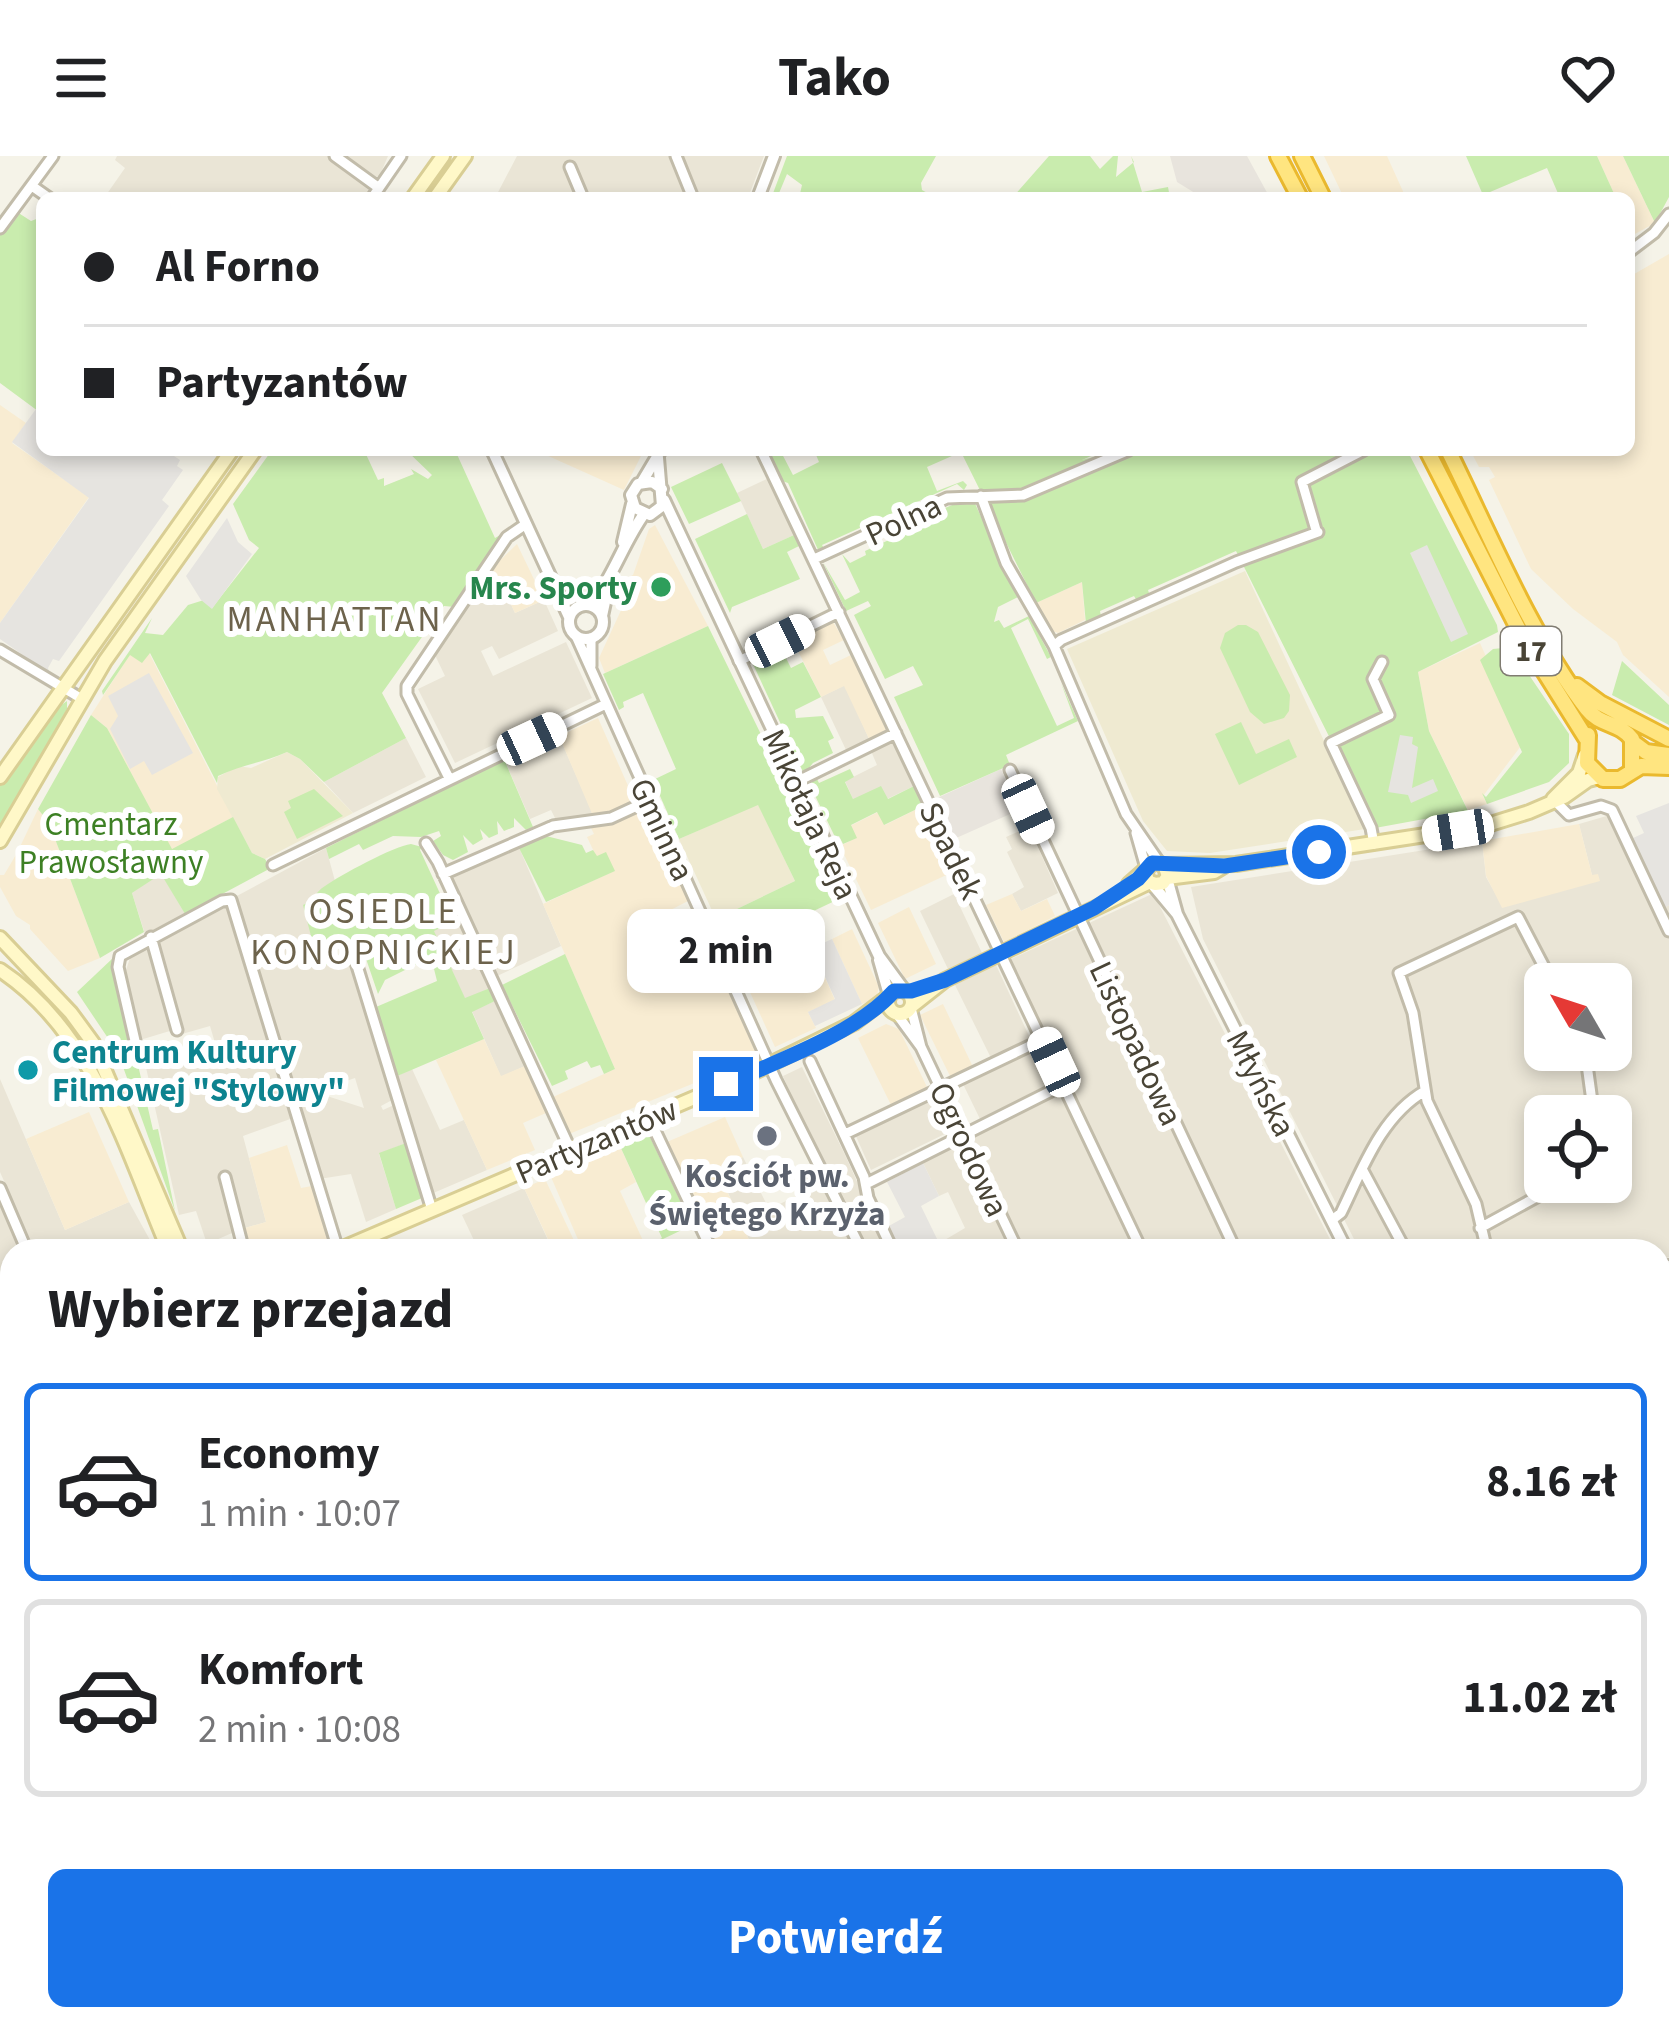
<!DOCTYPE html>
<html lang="pl">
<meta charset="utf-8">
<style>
:root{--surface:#fff;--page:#f2f2f2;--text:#202124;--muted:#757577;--line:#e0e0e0;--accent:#1a73e8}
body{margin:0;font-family:"Source Sans 3",sans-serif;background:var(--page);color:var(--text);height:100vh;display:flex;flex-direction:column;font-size:45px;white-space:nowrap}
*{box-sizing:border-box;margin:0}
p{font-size:39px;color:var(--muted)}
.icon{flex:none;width:66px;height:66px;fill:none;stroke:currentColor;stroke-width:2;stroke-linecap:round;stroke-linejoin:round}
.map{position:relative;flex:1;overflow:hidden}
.sheet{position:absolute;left:0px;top:1083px;width:1671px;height:792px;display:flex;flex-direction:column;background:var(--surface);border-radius:36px 36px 0 0;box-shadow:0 6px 18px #0003}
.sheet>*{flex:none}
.top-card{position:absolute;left:36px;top:36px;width:1599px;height:264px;border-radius:18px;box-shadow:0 6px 18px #0003;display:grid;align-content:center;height:264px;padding:0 48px;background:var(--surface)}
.needle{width:78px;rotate:309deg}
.fabs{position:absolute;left:1524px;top:807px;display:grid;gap:24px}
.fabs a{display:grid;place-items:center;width:108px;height:108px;border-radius:18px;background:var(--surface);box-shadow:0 6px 18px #0003;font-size:60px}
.end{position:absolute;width:54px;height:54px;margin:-27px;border:15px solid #1a73e8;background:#fff;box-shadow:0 0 0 6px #fff}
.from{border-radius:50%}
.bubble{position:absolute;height:84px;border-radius:18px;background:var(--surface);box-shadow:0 6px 18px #0003;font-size:39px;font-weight:700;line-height:84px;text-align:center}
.car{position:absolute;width:36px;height:72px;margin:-36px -18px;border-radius:15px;box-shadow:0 0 9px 3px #0007;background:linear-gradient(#fff 24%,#345 0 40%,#fff 0 76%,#345 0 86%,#fff 0)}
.top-card b{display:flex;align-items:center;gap:42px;height:114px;font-size:45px}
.top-card b+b{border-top:3px solid var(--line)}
.top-card i{width:30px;height:30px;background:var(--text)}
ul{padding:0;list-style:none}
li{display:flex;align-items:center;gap:36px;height:198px;margin:0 24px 18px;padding:0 24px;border:6px solid var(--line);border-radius:18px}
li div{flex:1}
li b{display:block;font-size:45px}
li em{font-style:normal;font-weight:700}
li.current{border-color:var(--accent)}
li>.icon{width:108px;height:108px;stroke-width:1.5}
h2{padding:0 48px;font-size:54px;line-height:144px}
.button{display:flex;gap:24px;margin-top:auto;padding:24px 48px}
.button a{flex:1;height:138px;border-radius:18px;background:var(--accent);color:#fff;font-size:48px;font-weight:700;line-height:138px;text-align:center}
header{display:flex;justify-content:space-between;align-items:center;height:156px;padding:0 48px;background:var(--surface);font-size:54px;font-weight:700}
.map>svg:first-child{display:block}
</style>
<header><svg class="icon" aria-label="menu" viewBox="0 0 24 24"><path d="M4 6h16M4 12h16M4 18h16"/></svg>Tako<svg class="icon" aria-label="heart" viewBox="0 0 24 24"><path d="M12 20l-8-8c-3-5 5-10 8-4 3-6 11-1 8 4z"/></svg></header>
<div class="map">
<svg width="1669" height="1875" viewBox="0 0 1669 1875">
<rect width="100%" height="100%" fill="#f5f3e8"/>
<path fill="#eae5d6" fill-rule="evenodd" d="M117 0H388L380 19 367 26 371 34 366 42H104L125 12 115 4Z
M517 0H764L748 42H495Z
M769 322 794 379 763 393 737 337Z
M499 422 515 457 544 444 558 475 499 503 492 490 481 495 493 520 566 486 592 542 455 607 418 533 445 520 434 497 451 469 486 427Z
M845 529 870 585 847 596 821 541Z
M559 580 593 658 556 664 551 654 530 663 505 605Z
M406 582 426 621 353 657 324 626Z
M895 584 916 629 887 643H853L845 625 877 609 871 595Z
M1610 659 1657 755 1669 749V1101L1659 1104V1095H1360L1203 783 1191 731 1482 685 1486 721 1503 751 1592 719 1579 668ZM1545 828H1611V894H1545ZM1545 960H1611V1026H1545Z
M1029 671 1058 737 1021 755 1012 738 1024 731 1007 696 1012 693 1006 681Z
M518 689 561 790 497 820 449 723Z
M326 692 335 725 304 749 319 810 350 802 392 944 381 950 383 954 394 949 406 987 379 998 396 1053 366 1066 351 1018 319 1023 299 952 327 940 364 952 355 922 296 942 235 741Z
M161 717 185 758 145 778 132 737Z
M954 738 982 797 948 813 920 755Z
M1152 738 1154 739 1336 1095H1026L972 982 1071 931 1011 803Z
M225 748 230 751 293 962 243 980 266 1066 238 1074 221 1021 232 1077 207 1088 196 1055 179 1059 145 907 215 887 210 870 182 878 155 784Z
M458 763 490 832 465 843 433 774Z
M149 787 173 874 140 884 126 814 132 796Z
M996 809 1030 882 991 902 955 829Z
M495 845 525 910 501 921 472 855Z
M1039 891 1055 925 980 963 963 928Z
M802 911 846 1001 888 1095H867L796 951 783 920Z
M412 913 440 974 464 964 487 1014 431 1038 395 921Z
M0 923 65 1074 129 1046 156 1095H35L0 1016Z
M937 940 953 974 871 1014 855 978Z
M960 988 1011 1095H926L965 1072 948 1036 939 1040 923 1007Z
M743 1001 767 1049 773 1051 821 1029 855 1095H754L717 1012Z
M524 1032 553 1095H479L462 1059Z
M0 1049 20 1095H12V1217L0 1188Z
M1659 1467 1669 1486V1875H331L328 1863H1659Z
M10 1852 12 1863H305L309 1875H10Z"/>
<path fill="#f8ecd2" d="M1324 0H1387L1406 42H1344Z
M1597 0H1623L1655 67 1633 79 1629 42H1616Z
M1669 98V541L1623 499 1617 486 1573 453 1531 413 1489 324 1495 321 1489 311H1479L1470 294H1629V121Z
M0 249 26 267 12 287 89 341 0 467Z
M535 294H644L624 334Z
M655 369 708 470 605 517 599 502 623 450 630 428 627 422 633 419 649 373Z
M517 388 544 444 515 457 499 423 486 427 483 421Z
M1082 426 1085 464 1058 477 1052 475 1036 447Z
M833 466 844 484 823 494 830 509 851 499 889 572 870 585 844 530 821 541 793 485Z
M1480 487 1524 586 1483 640 1487 648 1468 654 1429 575 1418 516Z
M149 497 233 661 172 694 107 572 91 559 130 498Z
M598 562 629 632H636L642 643 609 659 593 660 559 580Z
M925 649 955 715 871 754 840 690 856 682 850 670 878 656 885 669Z
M640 652 647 667 654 664 688 745 657 761 666 778 697 764 755 895 751 904 569 978 553 941 615 913 543 748 614 715 596 700 587 681 594 678 590 670 609 667Z
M38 653 49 667 100 802 68 815 30 773V769L16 760 0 731V719H4L17 697Z
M1579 668 1592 719 1598 718 1600 725 1502 752 1486 720 1482 685Z
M1012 738 1021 755 1047 743 1055 760 1004 786 986 749Z
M909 751 936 808 905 823 878 767Z
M852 773 879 831 876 842 862 848 832 783Z
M812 792 835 844 808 856 816 872 775 891 744 823Z
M943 848 973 911 951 922 920 859Z
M886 868 899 873 928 933 892 951 858 882Z
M484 883 501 920 525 910 546 957 523 967 535 994 487 1014 436 904Z
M89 956 129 1046 65 1074 26 983Z
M725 961 743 1001 717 1013 754 1095H719L667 986Z
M287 989 301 1032 312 1030 328 1082 298 1095H248L238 1074 266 1066 249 1002Z
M620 990 636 1026 620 1035 646 1091 638 1095H583L551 1021Z
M545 1023 579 1095H553L547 1081 524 1032Z"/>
<path fill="#e8e4dd" d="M1170 0H1247L1270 42H1203L1177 26Z
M1001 613 1019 654 954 683 935 643Z"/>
<path fill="#efead1" d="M1245 415 1365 673 1210 697 1167 695 1143 665 1067 493Z
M287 596 300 603 353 657 265 703 252 697 217 633 218 621 238 610 251 612Z
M758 648 795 725 716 763 679 683Z"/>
<path fill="#c9ecae" d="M787 0H936L921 27 922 34 929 38 927 42H799L802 29 787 18 777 42 772 40Z
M1049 0H1090L1100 13 1113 0H1118L1116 21 1134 6 1131 0 1142 36 1168 31 1170 42H1012Z
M1466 0H1597L1616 42H1560L1547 12 1483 39Z
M1623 0H1669V41L1655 67Z
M17 56 31 65 42 61V258L0 227V77Z
M272 294H324L333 298 336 294H364L378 324 384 322V330L414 318 411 313 428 323 432 319 407 295 455 294 495 382 502 378 503 382 455 451 444 450 382 537 406 582 324 626 300 603 287 596C262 607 240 609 218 620L217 627 150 497 142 507 130 499 103 539 102 535 152 462 145 477 163 479 188 449 204 444 212 452 259 392 249 384 233 348Z
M766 294H780L793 319 819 306 814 294H1105L1082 304 1119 294H1407L1497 469 1498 476 1418 516 1429 575 1468 655 1375 672 1236 395 1148 434 1150 440 1137 445 1134 440 1100 455 1101 461 1086 468 1082 426 1036 447 961 296 927 311 937 335 963 325 967 329 964 334 957 328 906 351 907 357 897 362 893 357 822 389 825 394 819 396 788 327 782 325Z
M722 307 741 345 689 368 671 331Z
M972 341 1018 441 998 451 994 466 999 464 1004 472 1029 460 1051 501 1047 503 1028 463 1011 472 1057 570 1074 562 1061 527 1078 565 1006 599 1010 609 940 640 894 541 923 529 913 510 885 523 854 459 871 450 868 445 846 455 823 406 845 444 860 436 842 398 850 407 866 399 865 395 941 360 940 354Z
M747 358 763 393 794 379 799 390 787 396 800 423 732 451 730 457 695 383Z
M1238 469H1246L1258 476 1290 539 1289 555 1284 562 1264 568 1250 556 1220 492 1225 477Z
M708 470 841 742 782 770 776 758 755 768 750 758 736 764 755 806 770 799 774 809 743 823 716 763 795 725 758 649 679 683 653 624 676 613 643 537 623 546 624 551 619 554 603 518Z
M1506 485 1569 578V607L1549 626 1487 648 1482 637 1486 641 1522 596 1480 504 1493 493 1503 492Z
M784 498 791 512 803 506 821 541 795 554 796 562 823 560 834 582 828 585 833 597 813 607 804 618 752 506 758 511Z
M1622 505 1669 549V569L1612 539Z
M67 545V553L0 678V629L54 554Z
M91 559 107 572 172 693 233 661 252 697 265 703 271 712 185 758 161 718 132 737 144 776 100 802 49 667 38 653Z
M1241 566 1256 598 1289 583 1297 601 1239 629 1215 578Z
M504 603 533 671 526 674 514 662V671L504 675 497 665 498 678 489 682 480 673 483 683 473 689 463 679 468 696 453 704 443 699 433 685 441 680 439 675 421 681 393 680 363 694 359 688 329 703 326 692Z
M850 613 854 621 845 626 853 643 881 630 888 643 916 629 925 649 884 669 877 656 851 669 857 682 843 688 839 680 835 681 808 625 816 621 819 627Z
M314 633 343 660 297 683 284 656 291 652 288 645Z
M542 679 582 689 586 697 593 694 597 700 606 696 615 715 546 746 518 690Z
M411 688 422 691 420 694 443 744 449 742 458 763 434 775 465 842 490 832 495 845 472 856 484 883 395 921 376 851 437 825 431 801 385 824 378 838 361 788 347 782 338 785 336 806 319 811 303 749C315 744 314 737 325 730 339 720 394 690 411 688Z
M565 798 615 913 604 918 600 909 591 912 587 905 565 915 568 923 552 930 502 829Z
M113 802 132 909H138L153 974 158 973 175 1055 118 897 77 836Z
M649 979 689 1063 686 1072 663 1083 668 1095H638L662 1082 620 990Z
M406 987 422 1042 396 1053 379 997Z
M12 1249V1410L0 1415V1254Z"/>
<path fill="#e6e4e0" d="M36 253 42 258V294H165L180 304 177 310 183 314 162 344 169 350 59 505 53 503 48 512 50 518 0 483V467L89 342 12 286Z
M227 362 238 386 252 398 212 453 201 444 186 420Z
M1427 389 1468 478 1451 486 1410 397Z
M149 517 193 597 152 619 144 605 130 613 110 573 118 560 108 540Z
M1400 579 1413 581 1412 588 1418 591 1412 632 1433 623 1438 635 1411 647 1408 639 1388 636Z
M1669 647V749L1664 752 1631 683 1644 677 1636 660Z
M832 783 862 848 815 870 808 856 835 843 812 792Z
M923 1007 939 1040 921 1050 939 1087 924 1095H900L887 1071 905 1061 887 1026Z"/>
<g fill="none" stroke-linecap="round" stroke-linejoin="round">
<g stroke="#c2bcaa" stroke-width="15">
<path id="minor" d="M335 0 379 32
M676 0 693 42
M570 11 583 42
M32 30 49 42
M372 42 401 0
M0 72 53 0
M1629 96 1654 77 1669 58
M761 294 1142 1095
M981 340 1006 407 1054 490 1126 658 1159 706
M1316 374 1302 326 1364 294
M814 403 947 342 1023 339 1129 294
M576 480 776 924 862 1095
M1054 490 1061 484 1236 406 1318 376
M0 494 82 543
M739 505 839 456
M591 510V482
M1010 614 1236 1095
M449 622 407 538V530L507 381 526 368
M796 626 896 577
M1553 643 1569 659 1601 650 1612 654 1669 775
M553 670 611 662 650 644
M1136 677 1146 712
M426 687 438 706 571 995
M1374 688 1371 672 1331 587 1389 559 1373 523 1382 506
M273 709 606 548
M443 718 551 671
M151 781 177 874
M354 800 432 1054
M911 852 921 891
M896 857 921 891 1018 1095
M1585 894 1594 960
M100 901 136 889 118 811 120 800 222 745 231 744 338 1094
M810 905 864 1021 868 1042 893 1095
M649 962 712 1095
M845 978 1044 883
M1362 1013 1406 1095
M225 1021 244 1095
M866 1028 1065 928
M0 1032 27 1095
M1332 1064 1341 1057C1362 1014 1381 960 1425 935
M1480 1072 1564 1026
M1487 1095 1476 1048 1427 945 1413 857 1399 817 1518 761 1553 828
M1660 1113 1669 1134
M1659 1315 1669 1336
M0 1552 12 1626
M1659 1614 1669 1609
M1659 1673 1669 1690
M5 1698V1875
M471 1863 477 1875
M809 1863 816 1875
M913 1863 919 1875
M1029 1863 1035 1875
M1409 1863 1416 1875
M421 1875 444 1863
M663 1875 686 1863
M1102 1875 1126 1863
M1369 1875 1392 1863
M1663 1875 1669 1870"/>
</g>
<g stroke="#c2bcaa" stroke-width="16">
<path id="tertiary" d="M758 42 774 0
M492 294 569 461
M658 302 662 350 650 359 635 352 631 339 638 328 652 326 662 333
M642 326 661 294
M664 344 879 800 904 834
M623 386 632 348
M569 466a17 17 0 1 1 34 0a17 17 0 1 1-34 0Z
M590 449C613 422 623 387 644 358
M602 460 610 423
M1167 722 1177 758 1347 1095
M1152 728 1177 758
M879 804 889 839
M1659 1113 1669 1110
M0 1238 12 1233
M0 1697 12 1699"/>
</g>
<g stroke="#d9ce94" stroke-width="18">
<path id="secondary" d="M413 42 443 0
M435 42 465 0
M0 621 232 294
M1553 643 1579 617 1585 599
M0 685 105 505 255 294
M1164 709 1236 708 1484 670 1529 656 1564 641 1588 624 1600 621
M1167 722 1214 716 1224 710
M1129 728 1154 706 1164 709 1168 720 1163 727 1155 728 1148 725 1145 714
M0 782 71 857 93 887 182 1095
M0 814C94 876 127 996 169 1095
M888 846a12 12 0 1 1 24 0a12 12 0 1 1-24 0Z
M912 850 945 824 1150 726
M336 1095 748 919 854 867 888 841
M316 1863 319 1875"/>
</g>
<g stroke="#eab92e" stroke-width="20">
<path id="trunk" d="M1278 0 1300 42
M1302 0 1323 42
M1427 294 1522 480 1586 582
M1448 294C1489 377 1531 480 1587 553 1600 570 1619 566 1632 583V615
M1577 530 1600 547 1669 583
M1588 579 1587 607 1603 623H1620L1641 610 1669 611
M1634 587 1646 596 1669 599"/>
</g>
<use href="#minor" stroke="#fff" stroke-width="9"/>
<use href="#tertiary" stroke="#fff" stroke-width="10"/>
<use href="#secondary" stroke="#fff8c8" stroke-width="12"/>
<use href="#trunk" stroke="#ffe580" stroke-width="14"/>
</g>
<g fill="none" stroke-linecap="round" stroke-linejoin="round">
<path stroke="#1a73e8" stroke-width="15" d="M726 928C778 905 858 876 894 835H911L945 824 1094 752 1138 723 1152 707 1225 710 1319 696"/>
</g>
<circle fill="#2e9e5b" stroke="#fff" stroke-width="4.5" cx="661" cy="431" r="12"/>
<circle fill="#0f9aa8" stroke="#fff" stroke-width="4.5" cx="28" cy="914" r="12"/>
<circle fill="#6b7280" stroke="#fff" stroke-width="4.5" cx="767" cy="980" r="12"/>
<g text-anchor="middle" stroke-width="12" stroke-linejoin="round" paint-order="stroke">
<rect fill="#fff" stroke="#807c72" stroke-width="3" x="1501" y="471" width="60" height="48" rx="9"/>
<g font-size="30" font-weight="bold" fill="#494436">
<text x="1531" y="505">17</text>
</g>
<g font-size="33" fill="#494436" stroke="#fff">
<text transform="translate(903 363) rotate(-25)" y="12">Polna</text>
<text transform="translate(811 658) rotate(65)" y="12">Mikołaja Reja</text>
<text transform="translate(663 673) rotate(65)" y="12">Gminna</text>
<text transform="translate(952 694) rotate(64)" y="12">Spadek</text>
<text transform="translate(1137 887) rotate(65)" y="12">Listopadowa</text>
<text transform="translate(1262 927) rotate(63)" y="12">Młyńska</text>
<text transform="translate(596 984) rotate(-23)" y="12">Partyzantów</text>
<text transform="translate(970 993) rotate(65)" y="12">Ogrodowa</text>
</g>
<g font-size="33" font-weight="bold" fill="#27864d" stroke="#fff" text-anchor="end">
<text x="637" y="443">Mrs. Sporty</text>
</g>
<g font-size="33" fill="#3d8024" stroke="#fff">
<text x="111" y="679">Cmentarz<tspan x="111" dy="38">Prawosławny</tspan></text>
</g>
<g font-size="33" font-weight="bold" fill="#0d838f" stroke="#fff" text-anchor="start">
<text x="52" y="907">Centrum Kultury<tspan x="52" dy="38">Filmowej "Stylowy"</tspan></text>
</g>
<g font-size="33" font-weight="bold" fill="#5b616d" stroke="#fff">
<text x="767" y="1031">Kościół pw.<tspan x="767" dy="38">Świętego Krzyża</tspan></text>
</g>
<g font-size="36" letter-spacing="3" fill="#6d634c" stroke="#fff">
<text x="335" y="475">MANHATTAN</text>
<text x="384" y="767">OSIEDLE<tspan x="384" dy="41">KONOPNICKIEJ</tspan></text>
</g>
</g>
</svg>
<div class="fabs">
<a><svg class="needle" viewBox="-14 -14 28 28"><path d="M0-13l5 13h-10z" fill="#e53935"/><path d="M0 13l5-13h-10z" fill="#757577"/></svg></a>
<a><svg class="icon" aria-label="locate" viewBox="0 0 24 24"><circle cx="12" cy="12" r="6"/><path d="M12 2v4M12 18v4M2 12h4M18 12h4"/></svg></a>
</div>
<i class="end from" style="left:1319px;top:696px"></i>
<i class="end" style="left:726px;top:928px"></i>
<div class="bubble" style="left:627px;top:753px;width:198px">2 min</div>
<i class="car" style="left:780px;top:485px;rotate:64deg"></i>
<i class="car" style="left:532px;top:583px;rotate:65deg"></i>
<i class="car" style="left:1028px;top:653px;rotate:155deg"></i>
<i class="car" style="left:1458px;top:674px;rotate:261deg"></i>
<i class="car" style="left:1054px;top:906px;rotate:335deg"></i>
<div class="top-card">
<b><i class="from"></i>Al Forno</b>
<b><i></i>Partyzantów</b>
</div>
<section class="sheet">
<h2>Wybierz przejazd</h2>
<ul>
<li class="current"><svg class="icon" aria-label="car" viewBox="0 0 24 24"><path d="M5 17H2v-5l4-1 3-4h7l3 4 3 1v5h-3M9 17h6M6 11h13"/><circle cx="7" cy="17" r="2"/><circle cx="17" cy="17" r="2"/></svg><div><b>Economy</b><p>1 min · 10:07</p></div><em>8.16 zł</em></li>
<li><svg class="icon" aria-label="car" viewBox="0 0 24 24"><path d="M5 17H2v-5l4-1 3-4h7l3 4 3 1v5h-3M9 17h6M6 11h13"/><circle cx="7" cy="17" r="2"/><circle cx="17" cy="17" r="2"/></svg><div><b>Komfort</b><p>2 min · 10:08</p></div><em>11.02 zł</em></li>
</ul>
<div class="button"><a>Potwierdź</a></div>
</section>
</div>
